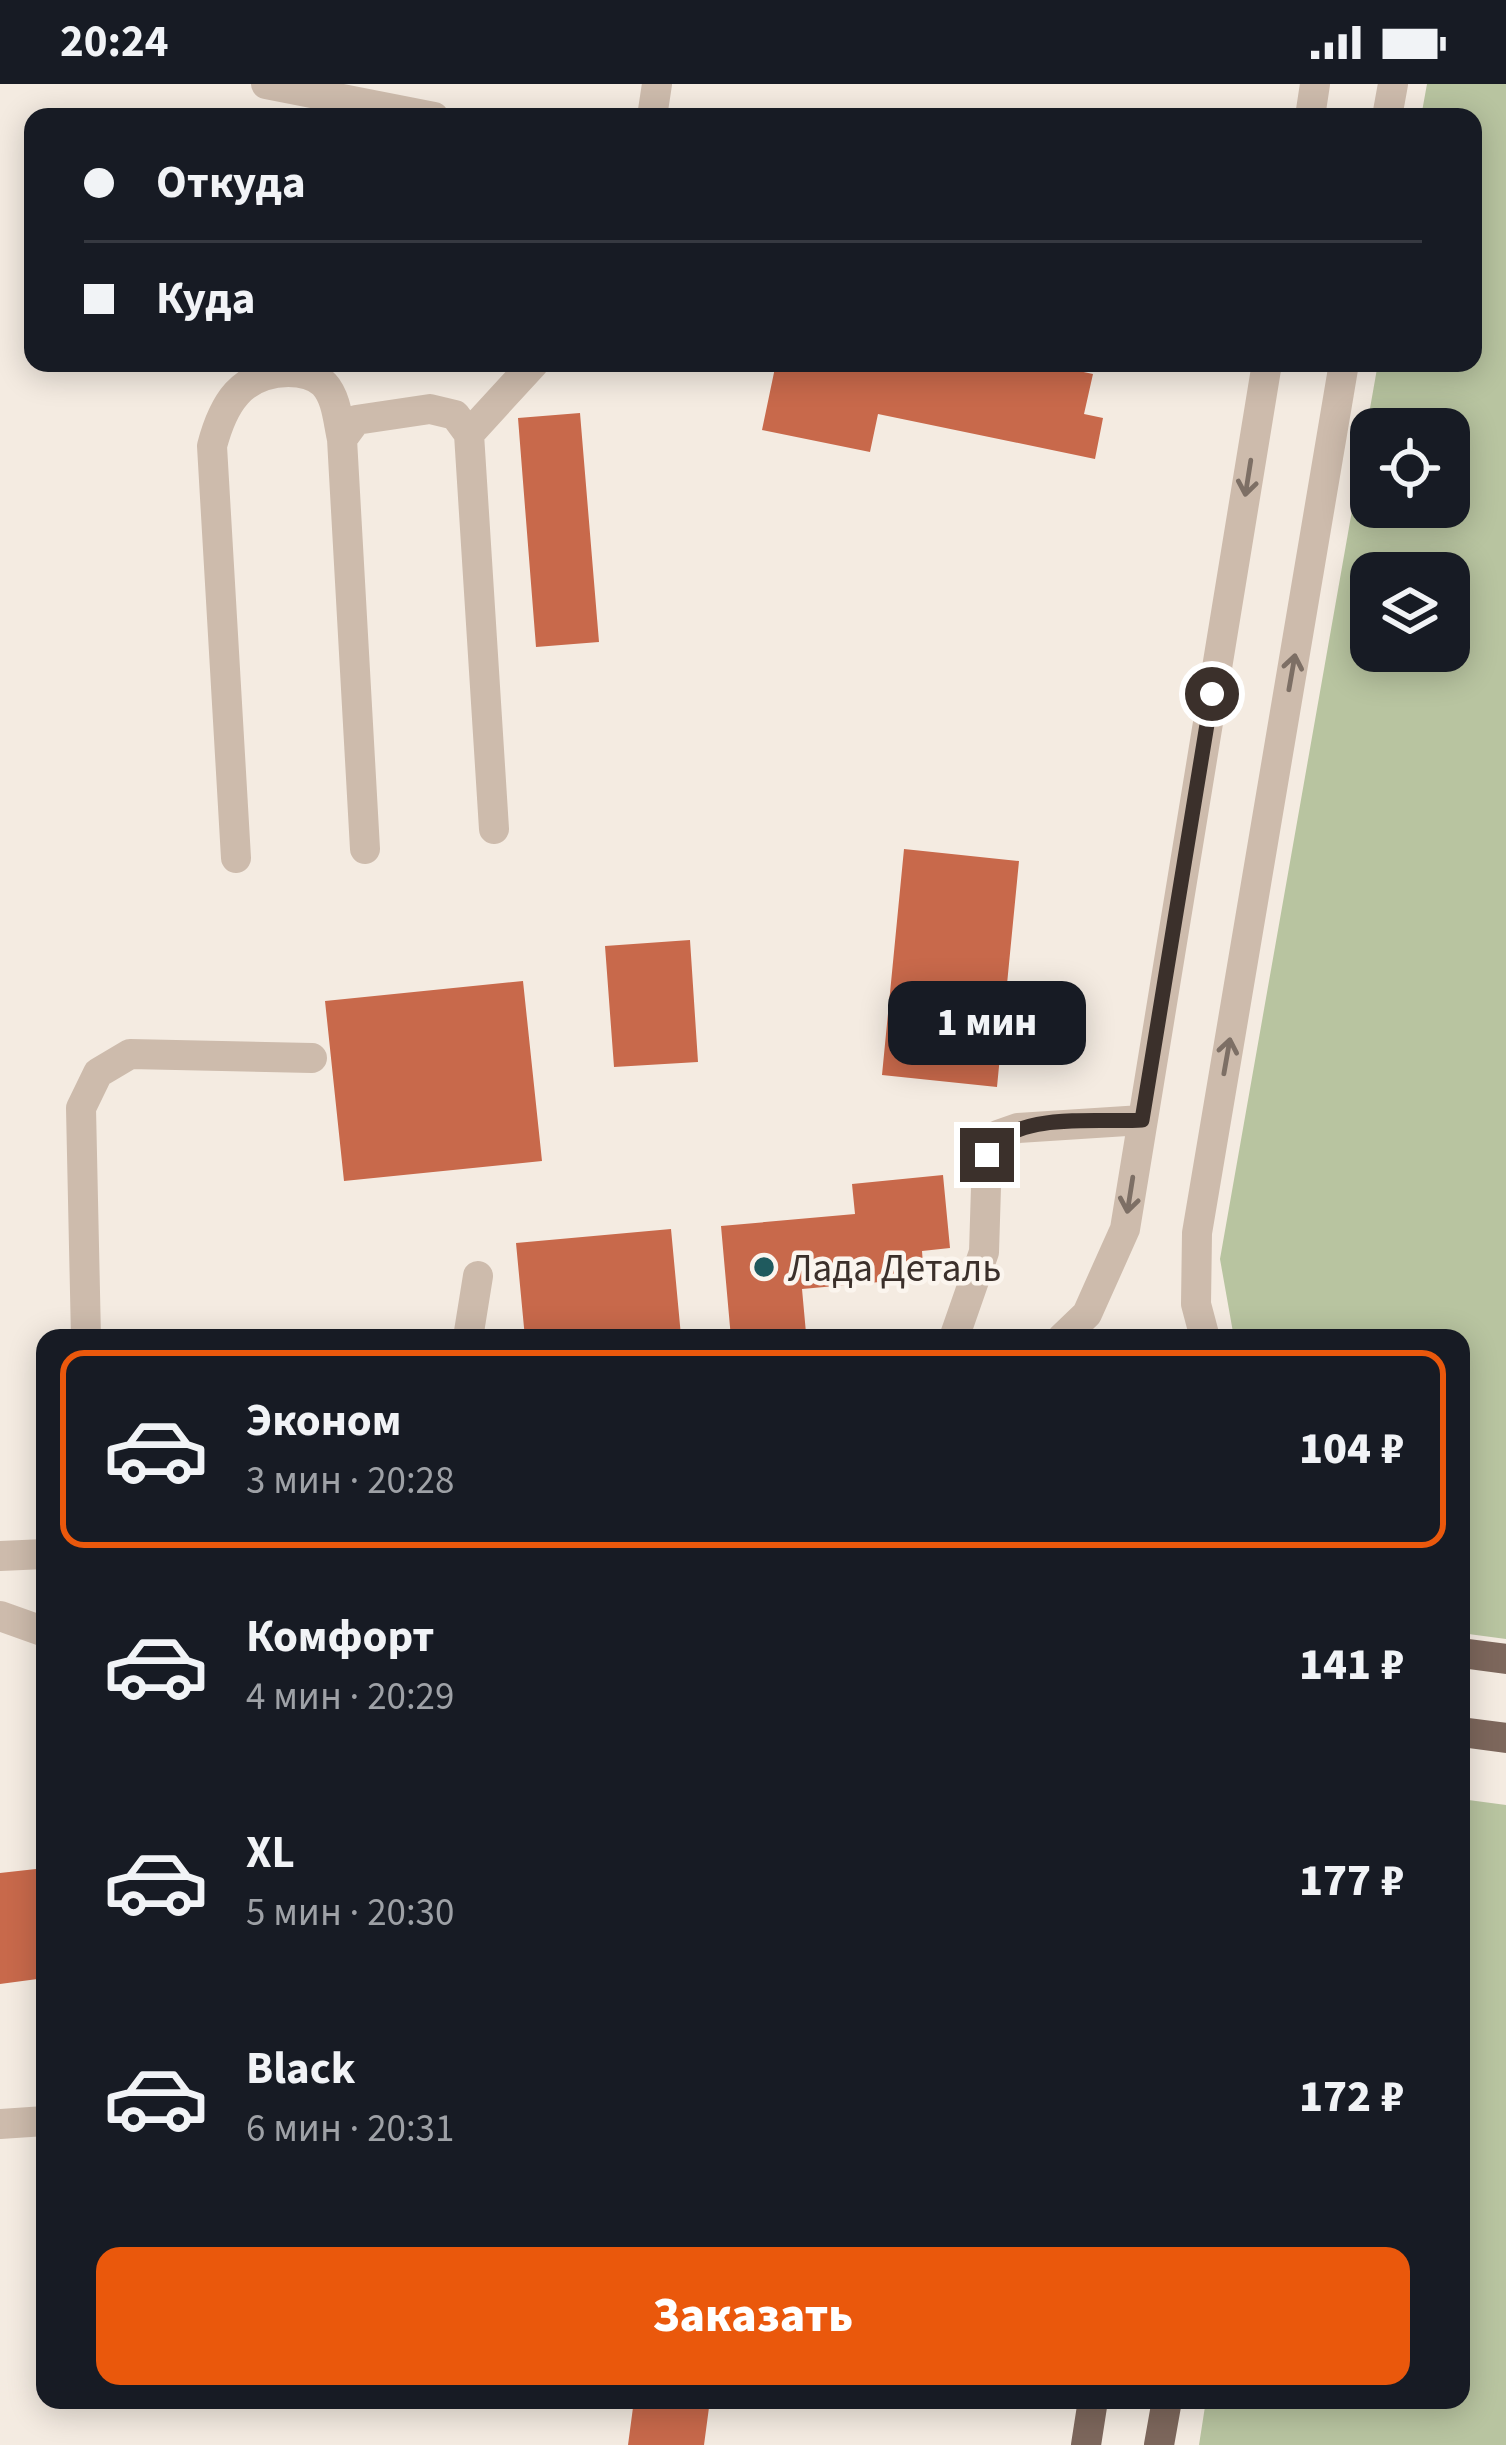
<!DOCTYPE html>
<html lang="ru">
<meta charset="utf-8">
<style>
:root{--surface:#171b24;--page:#242831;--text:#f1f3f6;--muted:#9ea1a6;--line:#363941;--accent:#ea580c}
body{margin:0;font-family:"Source Sans 3",sans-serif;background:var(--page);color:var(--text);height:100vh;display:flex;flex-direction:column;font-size:45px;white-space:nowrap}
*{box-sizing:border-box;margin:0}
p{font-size:39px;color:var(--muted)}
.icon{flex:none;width:66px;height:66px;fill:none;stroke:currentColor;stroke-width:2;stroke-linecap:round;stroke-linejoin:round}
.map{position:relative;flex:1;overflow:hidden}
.details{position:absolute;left:36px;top:1245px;width:1434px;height:1080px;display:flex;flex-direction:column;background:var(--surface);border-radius:24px;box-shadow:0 6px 30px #0003}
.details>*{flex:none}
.banner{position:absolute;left:24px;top:24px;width:1458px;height:264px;border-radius:24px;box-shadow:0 6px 30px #0003;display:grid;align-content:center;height:264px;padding:0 60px;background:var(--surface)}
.tools{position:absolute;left:1350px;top:324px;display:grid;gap:24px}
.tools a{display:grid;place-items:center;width:120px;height:120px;border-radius:24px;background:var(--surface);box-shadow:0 6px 30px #0003;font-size:60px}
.end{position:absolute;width:54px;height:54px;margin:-27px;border:15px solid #3b302b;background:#fff;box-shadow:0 0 0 6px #fff}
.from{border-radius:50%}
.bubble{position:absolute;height:84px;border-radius:24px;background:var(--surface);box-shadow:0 6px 30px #0003;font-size:39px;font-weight:800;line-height:84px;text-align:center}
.banner b{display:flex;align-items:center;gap:42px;height:114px;font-size:45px}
.banner b+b{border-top:3px solid var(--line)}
.banner i{width:30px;height:30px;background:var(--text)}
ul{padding:21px 0 0;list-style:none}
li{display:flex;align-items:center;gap:36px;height:198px;margin:0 24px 18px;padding:0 36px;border:6px solid transparent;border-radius:24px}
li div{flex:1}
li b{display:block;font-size:45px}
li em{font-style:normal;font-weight:800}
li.selected{border-color:var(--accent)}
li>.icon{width:108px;height:108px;stroke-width:1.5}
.action{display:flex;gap:24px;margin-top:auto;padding:24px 60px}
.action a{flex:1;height:138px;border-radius:24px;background:var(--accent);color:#fff;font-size:48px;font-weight:800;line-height:138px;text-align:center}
.status{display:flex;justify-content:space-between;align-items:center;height:84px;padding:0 60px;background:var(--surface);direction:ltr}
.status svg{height:33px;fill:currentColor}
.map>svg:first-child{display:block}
</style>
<div class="status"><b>20:24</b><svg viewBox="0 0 49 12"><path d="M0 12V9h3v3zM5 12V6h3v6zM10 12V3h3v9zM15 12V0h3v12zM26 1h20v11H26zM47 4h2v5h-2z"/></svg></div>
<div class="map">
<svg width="1506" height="2361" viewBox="0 0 1506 2361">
<rect width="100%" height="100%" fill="#f4ebe1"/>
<path fill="#b8c4a0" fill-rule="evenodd" d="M1427 0H1506V1555L1461 1549V1254H1234L1220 1175 1378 279H1473V33H1421ZM1371 345H1449V423H1371ZM1371 489H1449V567H1371Z
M1461 1715 1506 1721V2361H1199L1206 2316H1461Z"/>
<path fill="#c8694b" d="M776 279H1041L1093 290 1084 330 1103 334 1095 375 878 330 870 368 762 346Z
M580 329 599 558 536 563 518 334Z
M904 765 1019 777 997 1003 882 991Z
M690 856 698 978 614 983 605 862Z
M523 897 542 1077 344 1097 325 917Z
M943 1091 950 1164 922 1167 924 1194 802 1205 806 1249 731 1254 721 1142 855 1130 852 1100Z
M671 1145 681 1252 525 1254 516 1159Z
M45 1784V1894L0 1900V1789Z
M634 2316H710L704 2361H628Z"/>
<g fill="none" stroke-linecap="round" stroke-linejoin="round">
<path stroke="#cdbbac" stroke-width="30" d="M266 0 434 33
M652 33 657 0
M1310 33 1315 0
M1387 33 1393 0
M494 745 469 350 534 279
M365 765 342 355 356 336 430 325 455 331 469 350
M236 774 212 362C223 320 241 289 288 288 301 288 315 291 324 300 337 314 338 338 342 355
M86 1254 81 1024 98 989 130 970 312 974
M468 1254 478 1192
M954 1254 984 1168 987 1071 998 1051 1018 1044 1142 1036
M1062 1254 1087 1230 1125 1145 1267 279
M1205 1254 1196 1220 1197 1149 1344 279
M0 1472 45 1470
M0 1532 45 1548
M0 2040 45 2037"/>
<path stroke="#7d675c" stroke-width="30" d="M1461 1569 1506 1575
M1461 1648 1506 1654
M1086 2361 1093 2316
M1159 2361 1167 2316"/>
</g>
<defs><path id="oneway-shaft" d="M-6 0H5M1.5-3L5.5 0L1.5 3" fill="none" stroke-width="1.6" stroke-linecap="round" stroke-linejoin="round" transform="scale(3)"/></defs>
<g stroke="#7d6f65">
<use href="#oneway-shaft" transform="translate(1248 394) rotate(99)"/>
<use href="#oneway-shaft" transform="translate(1292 588) rotate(-80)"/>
<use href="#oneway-shaft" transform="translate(1227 972) rotate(-80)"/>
<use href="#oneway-shaft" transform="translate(1130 1111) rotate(99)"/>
</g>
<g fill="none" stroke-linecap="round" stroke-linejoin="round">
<path stroke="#3b302b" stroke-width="15" d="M987 1071C1012 1026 1095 1039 1142 1036L1212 610"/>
</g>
<circle fill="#1f5a5e" stroke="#fbf5ee" stroke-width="4.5" cx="764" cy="1183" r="12"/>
<g text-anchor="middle" stroke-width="9" stroke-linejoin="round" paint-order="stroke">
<g font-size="39" fill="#3b302b" stroke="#fbf5ee" text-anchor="start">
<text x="788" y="1197">Лада Деталь</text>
</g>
</g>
</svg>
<div class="tools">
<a><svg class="icon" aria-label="locate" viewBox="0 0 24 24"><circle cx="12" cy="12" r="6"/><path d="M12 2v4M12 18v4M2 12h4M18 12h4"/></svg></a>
<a><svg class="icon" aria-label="layers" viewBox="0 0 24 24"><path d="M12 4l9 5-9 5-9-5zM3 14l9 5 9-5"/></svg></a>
</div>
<i class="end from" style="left:1212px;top:610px"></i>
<i class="end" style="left:987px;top:1071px"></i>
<div class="bubble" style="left:888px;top:897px;width:198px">1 мин</div>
<div class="banner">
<b><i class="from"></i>Откуда</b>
<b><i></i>Куда</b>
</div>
<section class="details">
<ul>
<li class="selected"><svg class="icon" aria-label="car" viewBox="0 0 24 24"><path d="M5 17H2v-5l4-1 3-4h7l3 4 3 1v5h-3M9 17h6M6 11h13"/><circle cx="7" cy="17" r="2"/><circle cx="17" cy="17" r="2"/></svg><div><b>Эконом</b><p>3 мин · 20:28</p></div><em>104 ₽</em></li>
<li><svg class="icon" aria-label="car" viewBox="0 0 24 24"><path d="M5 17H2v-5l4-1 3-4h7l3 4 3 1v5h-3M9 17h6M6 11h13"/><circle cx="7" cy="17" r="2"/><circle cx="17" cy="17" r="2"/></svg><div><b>Комфорт</b><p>4 мин · 20:29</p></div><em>141 ₽</em></li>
<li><svg class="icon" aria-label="car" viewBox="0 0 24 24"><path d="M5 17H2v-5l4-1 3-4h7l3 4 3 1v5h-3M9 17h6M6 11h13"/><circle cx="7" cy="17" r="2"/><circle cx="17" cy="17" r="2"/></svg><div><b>XL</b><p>5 мин · 20:30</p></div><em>177 ₽</em></li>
<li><svg class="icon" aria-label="car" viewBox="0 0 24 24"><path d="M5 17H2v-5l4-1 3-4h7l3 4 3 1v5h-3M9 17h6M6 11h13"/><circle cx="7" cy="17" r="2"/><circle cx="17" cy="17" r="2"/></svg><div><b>Black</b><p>6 мин · 20:31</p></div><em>172 ₽</em></li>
</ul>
<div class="action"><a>Заказать</a></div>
</section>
</div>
